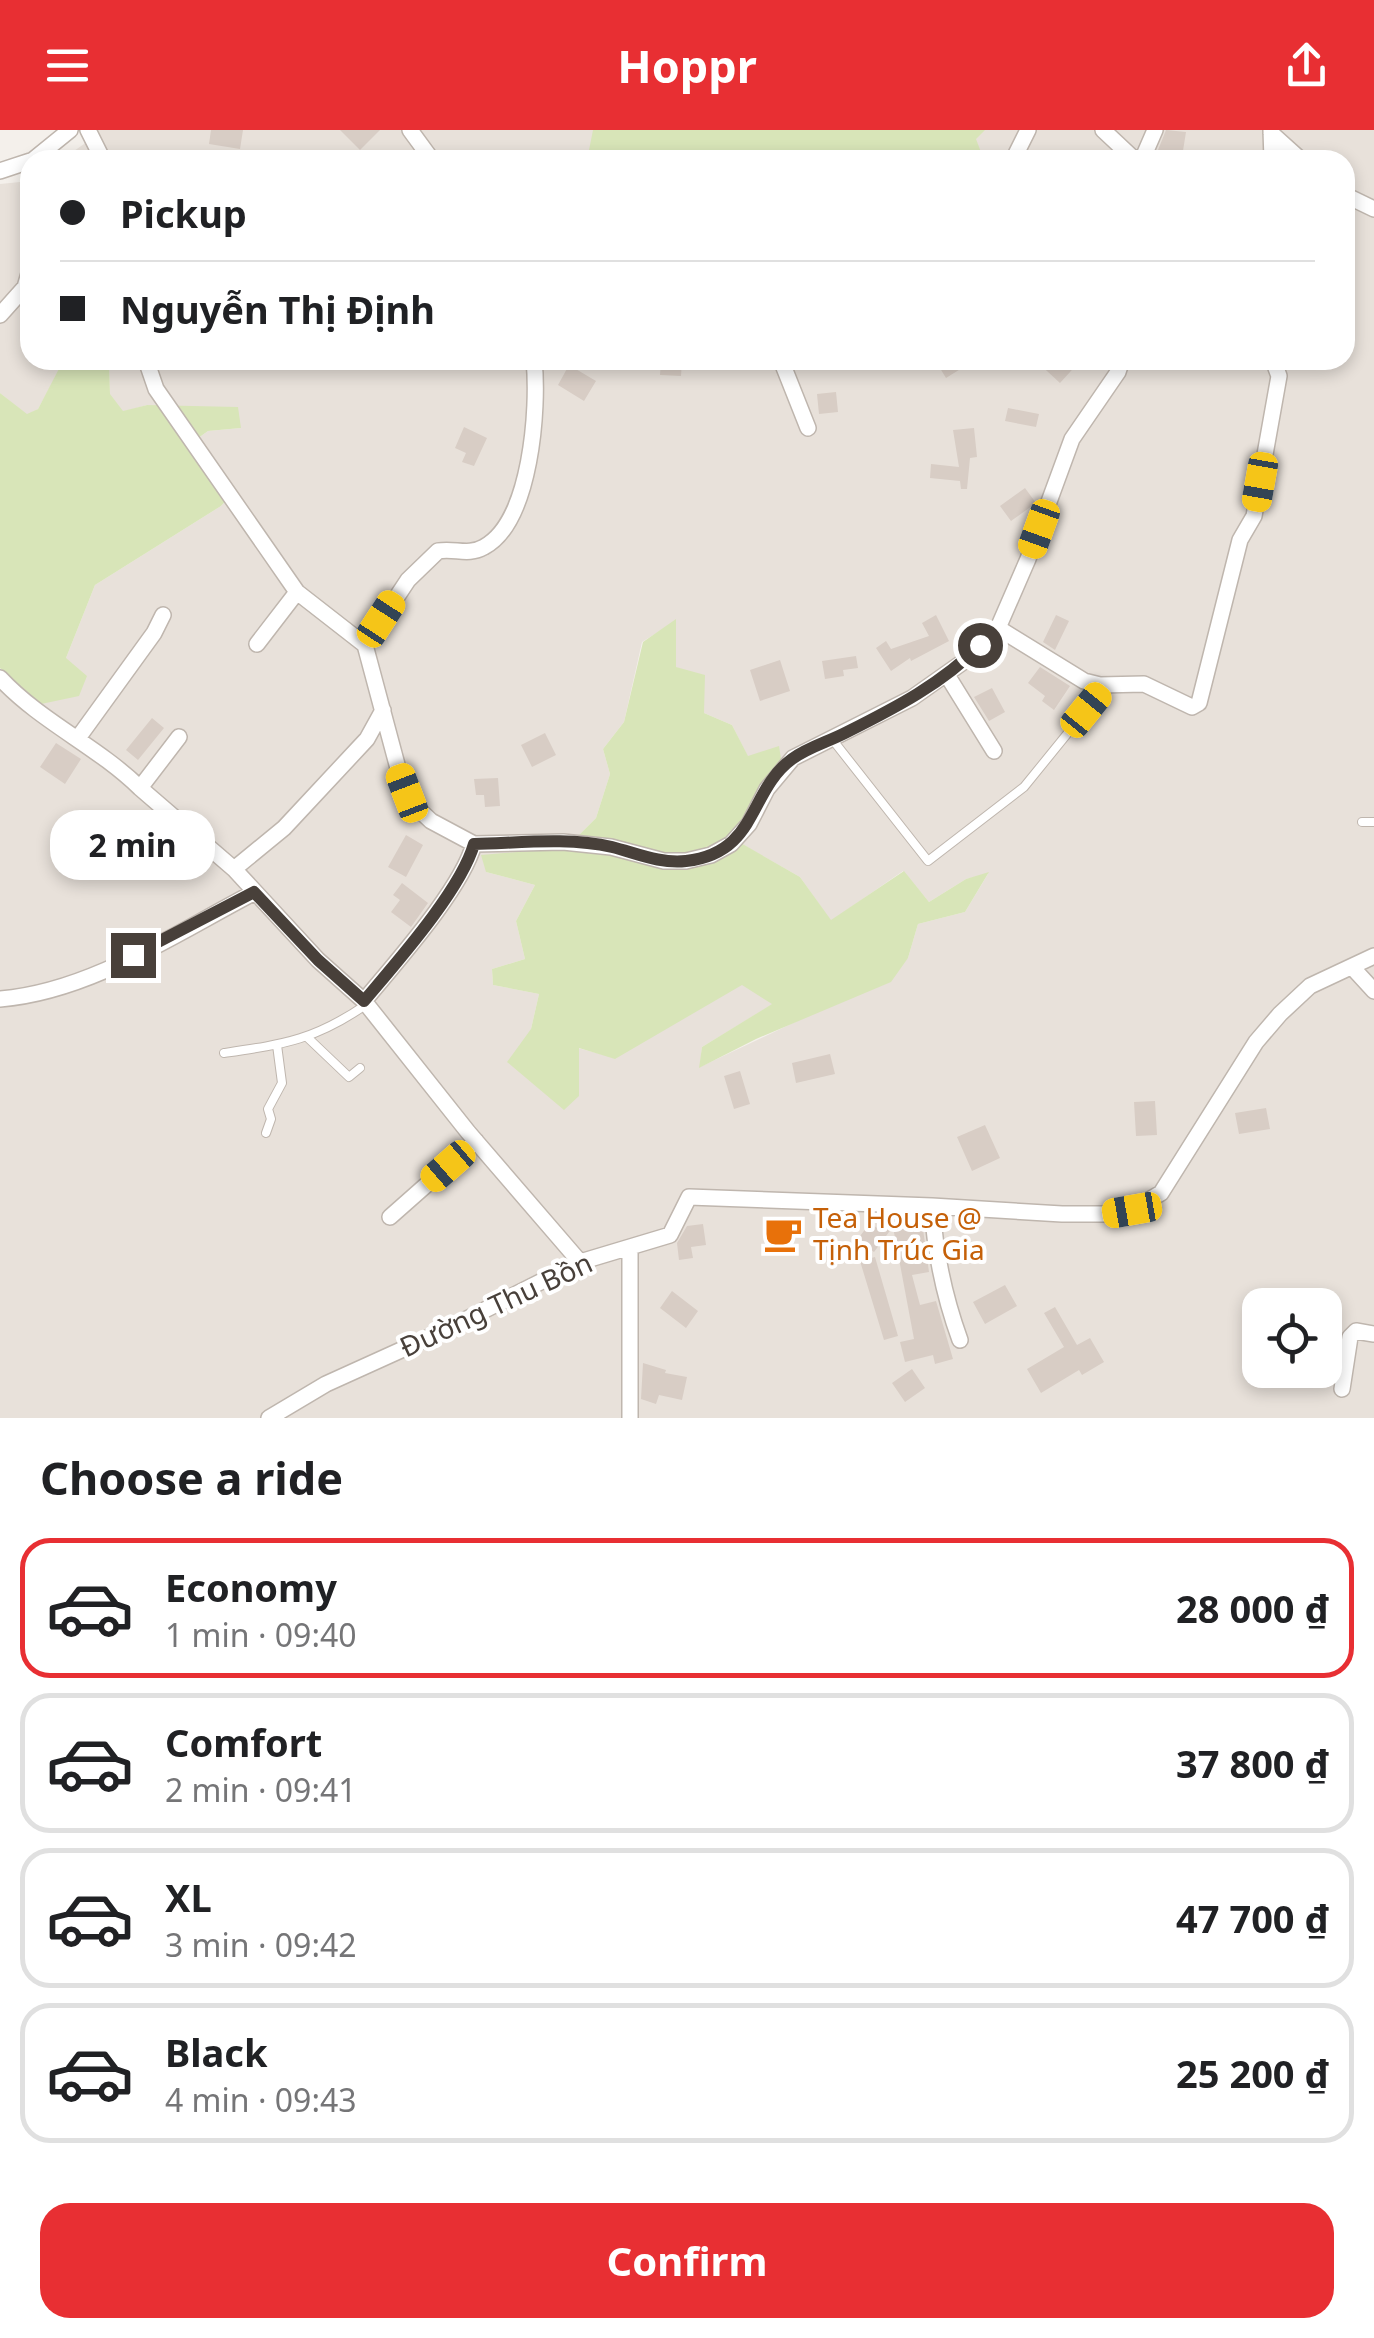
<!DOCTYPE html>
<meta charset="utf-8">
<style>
:root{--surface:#fff;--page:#f6f6f6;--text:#202124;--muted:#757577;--line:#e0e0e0;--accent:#e82f33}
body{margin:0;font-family:"Noto Sans",sans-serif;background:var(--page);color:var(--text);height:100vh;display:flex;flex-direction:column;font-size:38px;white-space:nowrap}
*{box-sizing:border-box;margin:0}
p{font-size:32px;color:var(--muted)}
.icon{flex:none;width:55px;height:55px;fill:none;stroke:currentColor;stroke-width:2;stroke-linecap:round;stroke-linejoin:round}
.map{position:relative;height:1288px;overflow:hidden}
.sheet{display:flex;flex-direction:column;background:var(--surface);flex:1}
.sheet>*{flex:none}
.top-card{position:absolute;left:20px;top:20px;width:1335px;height:220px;border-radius:30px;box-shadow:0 5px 15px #0003;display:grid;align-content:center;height:220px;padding:0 40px;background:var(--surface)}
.buttons{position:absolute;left:1242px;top:1158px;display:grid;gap:20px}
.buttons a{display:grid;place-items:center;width:100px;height:100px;border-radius:20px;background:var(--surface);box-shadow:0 5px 15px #0003;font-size:50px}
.end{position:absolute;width:45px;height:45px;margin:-22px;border:12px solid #48403a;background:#fff;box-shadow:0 0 0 5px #fff}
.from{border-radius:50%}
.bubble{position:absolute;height:70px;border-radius:30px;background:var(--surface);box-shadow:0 5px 15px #0003;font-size:32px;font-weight:700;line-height:70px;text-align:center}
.car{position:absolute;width:30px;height:60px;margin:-30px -15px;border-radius:12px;box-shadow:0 0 8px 2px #0007;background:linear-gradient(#f5c518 24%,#345 0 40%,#f5c518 0 76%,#345 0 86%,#f5c518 0)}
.top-card b{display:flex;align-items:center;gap:35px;height:95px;font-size:38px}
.top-card b+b{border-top:2px solid var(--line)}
.top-card i{width:25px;height:25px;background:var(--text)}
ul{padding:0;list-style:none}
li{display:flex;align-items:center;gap:30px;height:140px;margin:0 20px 15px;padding:0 20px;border:5px solid var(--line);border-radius:30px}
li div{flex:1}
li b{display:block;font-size:38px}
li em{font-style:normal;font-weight:700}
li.selected{border-color:var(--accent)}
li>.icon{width:90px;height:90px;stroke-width:1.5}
h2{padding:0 40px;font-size:45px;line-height:120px}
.button{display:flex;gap:20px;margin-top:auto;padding:20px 40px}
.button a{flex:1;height:115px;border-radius:30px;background:var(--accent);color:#fff;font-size:40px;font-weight:700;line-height:115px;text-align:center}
header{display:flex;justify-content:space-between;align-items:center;height:130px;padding:0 40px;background:var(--accent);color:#fff;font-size:45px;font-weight:700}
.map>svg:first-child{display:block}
</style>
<header><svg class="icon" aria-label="menu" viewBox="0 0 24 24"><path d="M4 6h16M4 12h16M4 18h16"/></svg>Hoppr<svg class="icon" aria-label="share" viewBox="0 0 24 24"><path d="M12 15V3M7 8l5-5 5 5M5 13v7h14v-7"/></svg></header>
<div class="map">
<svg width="1374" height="1288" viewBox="0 0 1374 1288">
<rect width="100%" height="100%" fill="#f4f0eb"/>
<path fill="#e8e1da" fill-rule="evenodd" d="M93 0H1374V1288H0V538L15 552 66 528 95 455 221 376 235 361 194 311 208 301 241 298 147 275 123 282 110 265 109 230H1345V30H61L84 14ZM676 491V537L704 583 732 595 748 627 779 617 738 712 800 747 831 791 903 741 929 772 966 749 988 744 965 782 918 794 908 828 812 884 700 937 702 917 773 874 742 854 615 928 578 918 579 966 531 899 539 864 493 855 492 839 525 829 516 791 535 755 486 742 566 718 596 688 610 644 603 619 624 592 642 512ZM1260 1175H1325V1240H1260Z
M30 51V230H65L38 279 27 285 0 263V54Z"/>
<path fill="#d8e5b8" d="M593 0H985L976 9 984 30H587Z
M109 230 110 264 123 281 147 275 238 277 241 298 208 301 194 311 235 361 221 376 95 455 66 528 87 546 79 566 41 574 0 538V263L27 284 38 279 63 231Z
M676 489V537L705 545 704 583 732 595 748 626 779 616 783 641 739 712 800 747 831 790 904 741 929 772 966 749 989 742 965 782 918 794 908 828 891 852 756 909 699 938 702 917 772 874 742 855 615 929 579 918V966L564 980 507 932 531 899 539 864 493 855 492 839 525 829 516 791 535 755 486 742 481 725 566 718 596 688 610 644 603 619 624 592 643 512Z"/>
<path fill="#d8cdc5" d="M211 0H243L240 19 209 14Z
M340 0H380L360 20Z
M1166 0 1186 2 1182 27 1186 30H1154Z
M661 230H682L681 246 660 245Z
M935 230H975L946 248Z
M1035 230H1081L1060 253Z
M569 235 596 251 584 271 558 255Z
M836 262 838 282 819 284 817 264Z
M1008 278 1039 284 1036 297 1005 291Z
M464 297 487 308 474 336 462 332 466 323 455 318Z
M974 298 977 327 970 328 967 359H961L960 351 930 348 931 334 959 337 953 300Z
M1025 358 1036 373 1011 391 1000 376Z
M936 485 949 511 911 531 910 528 891 541 876 518 886 511 891 519 929 506 922 493Z
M1056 485 1069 491 1055 520 1043 512Z
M856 526 858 538 843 540 844 546 825 549 822 531Z
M780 530 790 561 760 571 750 540Z
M1040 537 1070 556 1054 580 1042 571 1045 566 1028 553Z
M992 558 1005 582 989 591 974 567Z
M152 588 164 598 138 630 126 620Z
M545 603 556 625 532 637 521 615Z
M56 613 81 629 65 654 40 637Z
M498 648 500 676 485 677 484 665H476L474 649Z
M406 705 423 715 406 747 388 737Z
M402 753 428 773 411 797 391 782 400 770 393 765Z
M830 924 835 944 796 953 792 933Z
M740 941 750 974 734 979 724 946Z
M1155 971 1157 1005 1136 1006 1134 972Z
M1266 978 1270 999 1239 1004 1235 983Z
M985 995 1000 1028 972 1041 957 1007Z
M922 1092 929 1142 912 1145 920 1175 936 1171 953 1229 935 1234 933 1225 905 1232 900 1212 914 1209 893 1097Z
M870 1093 880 1100 892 1098 874 1122 857 1110Z
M703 1094 706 1115 691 1117 693 1128 679 1130 677 1113 687 1096Z
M875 1127 898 1206 884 1210 860 1131Z
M1005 1155 1017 1176 985 1194 973 1172Z
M672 1161 698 1181 686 1198 660 1178Z
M1055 1177 1077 1215 1090 1208 1104 1232 1082 1245 1079 1240 1041 1263 1027 1239 1064 1217 1044 1183Z
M643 1233 666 1240 665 1243 687 1247 682 1270 659 1265 656 1274 641 1269Z
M912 1239 925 1258 905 1272 892 1253Z"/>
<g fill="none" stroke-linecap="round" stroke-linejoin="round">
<g stroke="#bfb6ae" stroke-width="10">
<path id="service" d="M832 609 928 731 1024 657 1106 556
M1362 692H1374
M307 907 349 947 360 938
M224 923C285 914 315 910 367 874
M266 1003 271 989 268 979 282 953 277 915"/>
</g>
<g stroke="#bfb6ae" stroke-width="18">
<path id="minor" d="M88 0 103 30
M410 0 432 30
M1103 0 1135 30
M1271 0 1272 30
M1271 3 1301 30
M33 30 70 0
M1013 30 1028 0
M1142 30 1155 0
M0 41 30 31
M1345 65 1374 79
M0 185 25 157 30 140
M146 230 156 259 297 462 365 515 408 450 438 421C455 418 468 426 484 417 531 392 539 278 534 230
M781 230 808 298
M998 498 1084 551 1100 555 1144 554 1192 577 1199 573 1240 410 1254 386 1279 246 1273 230
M257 514 297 462
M365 515 399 642 415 676 431 691 474 714 563 712 611 717 664 731H686L711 725 731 714 749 694 767 659 793 628 912 568 963 532 998 498 1028 429 1072 309 1118 242 1122 230
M947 545 994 621
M0 548C41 592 97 616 140 658
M179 607 140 658 234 739 318 830 364 871 468 1002 580 1132
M78 608 154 503 163 485
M234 739 284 698 367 609 383 580
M1352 837 1374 861
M0 869C90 862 176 803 255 762
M364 871C396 832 461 760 474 714
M932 1076C935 1123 944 1166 960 1210
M390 1087 476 1011
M630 1117V1288
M1342 1259 1350 1207 1356 1201 1374 1204
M269 1288 326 1254 443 1201 580 1132 670 1105 689 1067 932 1076 1062 1084H1106L1132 1080 1161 1063 1256 912 1280 884 1310 856 1374 826"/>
</g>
<use href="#service" stroke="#fff" stroke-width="8"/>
<use href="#minor" stroke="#fff" stroke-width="15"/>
</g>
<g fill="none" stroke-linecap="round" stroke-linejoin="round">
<path stroke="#48403a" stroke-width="12" d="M133 825 254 762 318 830 364 871C396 833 461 760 474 714 519 713 568 707 612 717 636 723 660 734 686 731 758 723 748 661 792 629 808 617 828 612 847 602 895 578 943 553 980 515"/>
</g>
<defs>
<g id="cafe-bare" transform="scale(3)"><path d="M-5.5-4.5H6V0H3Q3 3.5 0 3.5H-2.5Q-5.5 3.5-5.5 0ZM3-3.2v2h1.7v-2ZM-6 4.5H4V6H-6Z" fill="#e8710a" stroke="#fff" stroke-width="2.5" paint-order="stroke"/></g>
</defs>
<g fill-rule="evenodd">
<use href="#cafe-bare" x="783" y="1104"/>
</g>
<g text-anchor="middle" stroke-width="8" stroke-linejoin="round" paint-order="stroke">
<g font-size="28" fill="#c56008" stroke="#fff" text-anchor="start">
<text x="813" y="1098">Tea House @<tspan x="813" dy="32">Tịnh Trúc Gia</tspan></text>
</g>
<g font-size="28" fill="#48403a" stroke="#fff">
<text transform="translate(496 1175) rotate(-25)" y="10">Đường Thu Bồn</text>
</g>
</g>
</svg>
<div class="buttons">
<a><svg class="icon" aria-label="locate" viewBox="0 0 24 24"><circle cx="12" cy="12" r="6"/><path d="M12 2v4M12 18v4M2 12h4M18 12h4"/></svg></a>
</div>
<i class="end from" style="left:980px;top:515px"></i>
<i class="end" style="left:133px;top:825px"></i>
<div class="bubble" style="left:50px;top:680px;width:165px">2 min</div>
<i class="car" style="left:1260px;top:352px;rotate:190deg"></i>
<i class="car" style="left:1039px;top:399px;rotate:200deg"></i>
<i class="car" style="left:381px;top:489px;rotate:33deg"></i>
<i class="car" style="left:1086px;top:580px;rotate:39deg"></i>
<i class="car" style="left:407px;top:663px;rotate:339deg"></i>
<i class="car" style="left:448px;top:1036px;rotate:229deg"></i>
<i class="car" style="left:1132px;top:1080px;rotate:260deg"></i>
<div class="top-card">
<b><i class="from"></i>Pickup</b>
<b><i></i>Nguyễn Thị Định</b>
</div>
</div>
<section class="sheet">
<h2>Choose a ride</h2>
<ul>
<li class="selected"><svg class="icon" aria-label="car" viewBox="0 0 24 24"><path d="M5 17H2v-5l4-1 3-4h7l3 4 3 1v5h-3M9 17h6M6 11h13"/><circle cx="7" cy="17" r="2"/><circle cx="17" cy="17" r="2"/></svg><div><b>Economy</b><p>1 min · 09:40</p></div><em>28 000 ₫</em></li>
<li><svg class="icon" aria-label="car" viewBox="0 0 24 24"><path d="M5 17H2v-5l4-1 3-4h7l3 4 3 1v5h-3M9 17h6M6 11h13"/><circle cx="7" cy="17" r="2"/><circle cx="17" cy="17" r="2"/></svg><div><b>Comfort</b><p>2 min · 09:41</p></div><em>37 800 ₫</em></li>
<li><svg class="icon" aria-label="car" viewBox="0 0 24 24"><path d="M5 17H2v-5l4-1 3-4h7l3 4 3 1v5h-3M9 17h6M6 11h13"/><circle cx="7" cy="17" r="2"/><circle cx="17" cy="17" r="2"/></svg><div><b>XL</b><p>3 min · 09:42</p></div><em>47 700 ₫</em></li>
<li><svg class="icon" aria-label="car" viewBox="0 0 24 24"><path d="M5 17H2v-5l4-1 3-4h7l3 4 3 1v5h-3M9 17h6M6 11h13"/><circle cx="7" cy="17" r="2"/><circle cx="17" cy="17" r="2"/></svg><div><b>Black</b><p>4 min · 09:43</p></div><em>25 200 ₫</em></li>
</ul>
<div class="button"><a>Confirm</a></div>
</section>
